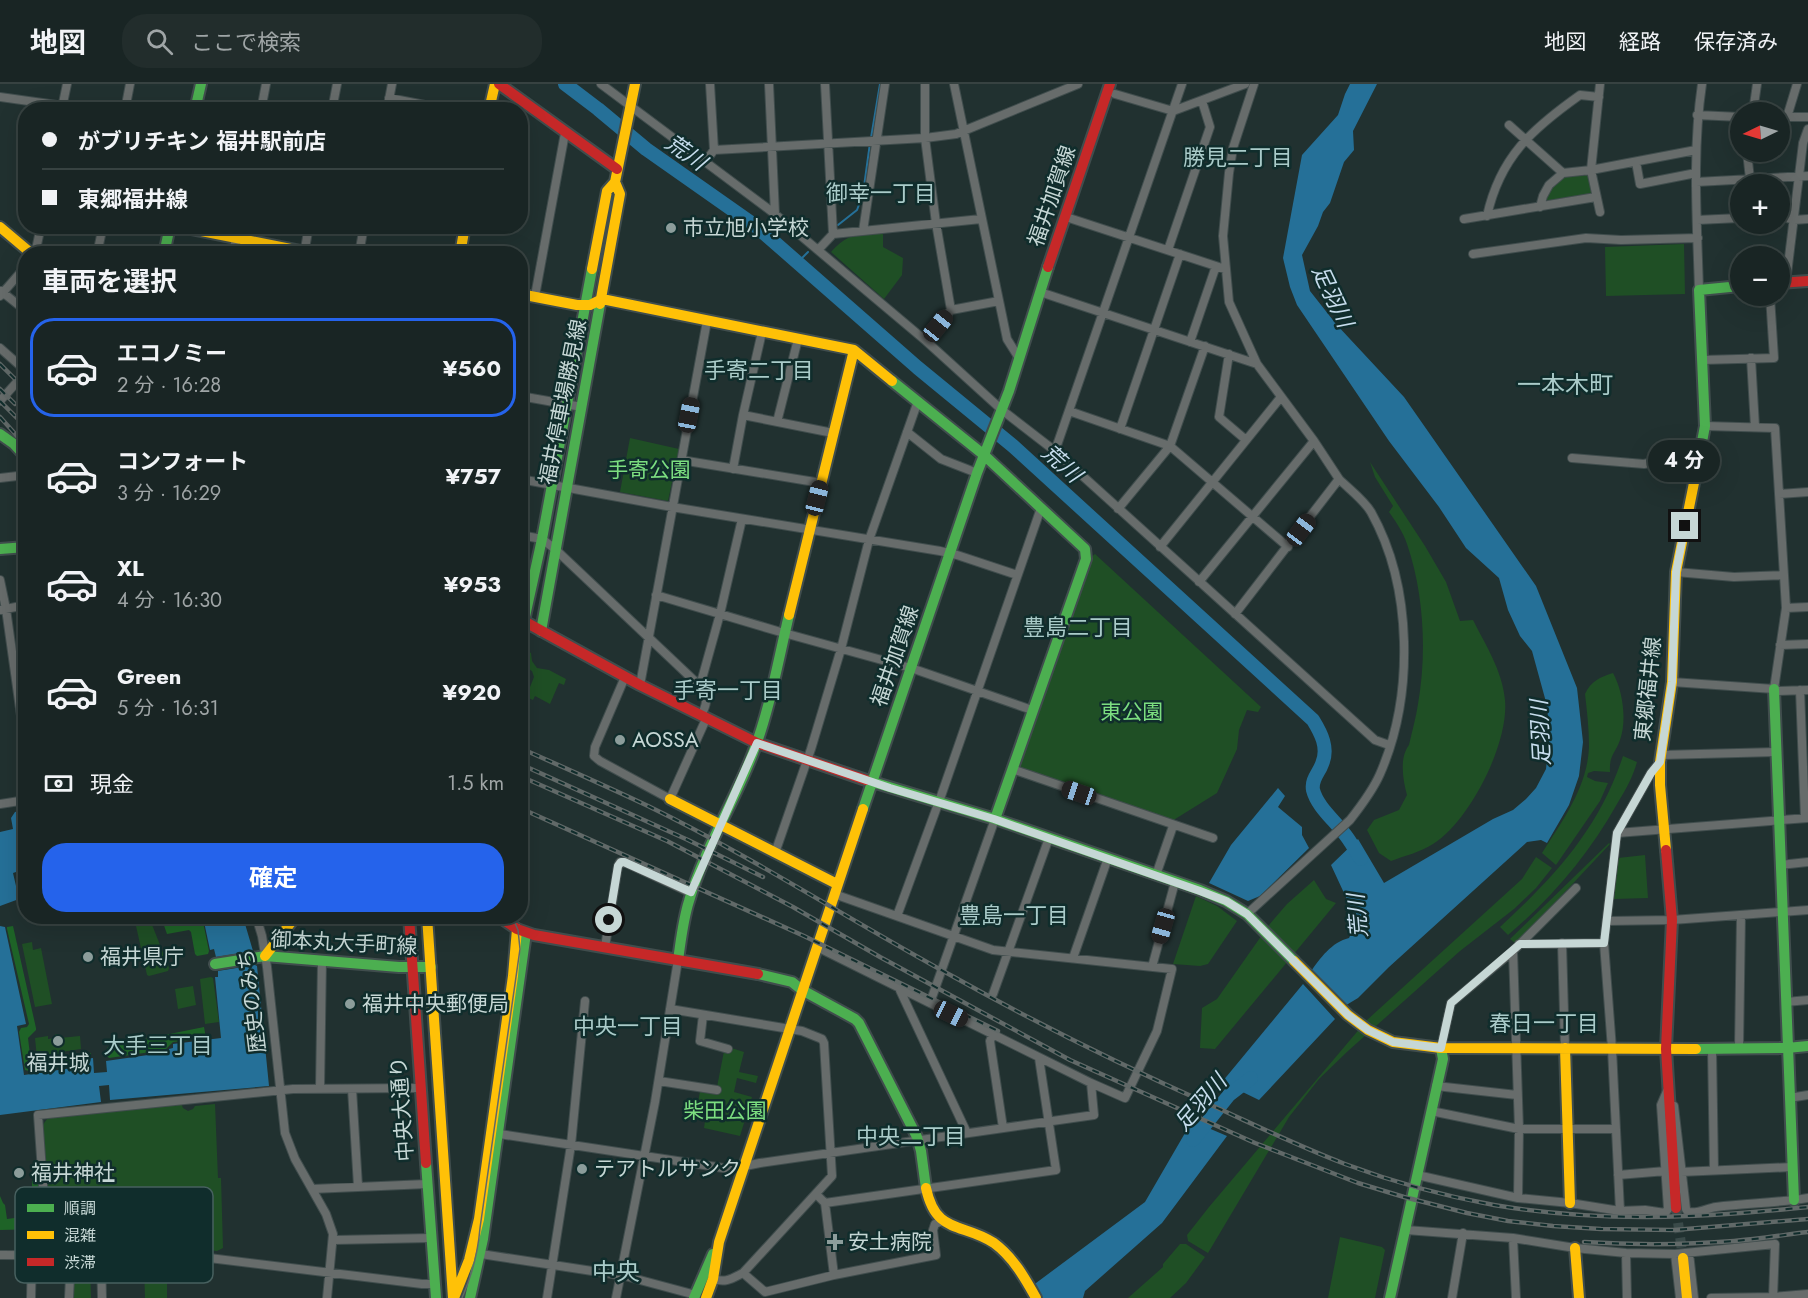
<!DOCTYPE html>
<html lang="ja">
<meta charset="utf-8">
<style>
:root{--surface:#192524;--page:#222d2c;--text:#f1f3f6;--muted:#9fa5a6;--line:#374241;--accent:#2563eb}
body{margin:0;font-family:Jost,"Noto Sans JP",sans-serif;background:var(--page);color:var(--text);height:100vh;display:flex;flex-direction:column;font-size:22px;white-space:nowrap}
*{box-sizing:border-box;margin:0}
p{font-size:20px;color:var(--muted)}
.icon{flex:none;width:33px;height:33px;fill:none;stroke:currentColor;stroke-width:2;stroke-linecap:round;stroke-linejoin:round}
.map{position:relative;flex:1;overflow:hidden}
.details{position:absolute;left:18px;top:162px;width:510px;height:678px;display:flex;flex-direction:column;background:var(--surface);border-radius:24px;box-shadow:0 6px 24px #0002,0 0 0 2px var(--line)}
.details>*{flex:none}
.banner{position:absolute;left:18px;top:18px;width:510px;height:132px;border-radius:24px;box-shadow:0 6px 24px #0002,0 0 0 2px var(--line);display:grid;align-content:center;height:132px;padding:0 24px;background:var(--surface)}
.needle{width:39px;rotate:265deg}
.fabs{position:absolute;left:1730px;top:18px;display:grid;gap:12px}
.fabs a{display:grid;place-items:center;width:60px;height:60px;border-radius:50%;background:var(--surface);box-shadow:0 6px 24px #0002,0 0 0 2px var(--line);font-size:30px}
.end{position:absolute;width:27px;height:27px;margin:-14px;border:8px solid #c6d7d5;background:#111;box-shadow:0 0 0 3px #111}
.from{border-radius:50%}
.bubble{position:absolute;height:42px;border-radius:21px;background:var(--surface);box-shadow:0 6px 24px #0002,0 0 0 2px var(--line);font-size:20px;font-weight:700;line-height:42px;text-align:center}
.car{position:absolute;width:18px;height:36px;margin:-18px -9px;border-radius:8px;box-shadow:0 0 4px 2px #0007;background:linear-gradient(#222 24%,#8ab4d8 0 40%,#222 0 76%,#8ab4d8 0 86%,#222 0)}
.banner b{display:flex;align-items:center;gap:21px;height:57px;font-size:22px}
.banner b+b{border-top:2px solid var(--line)}
.banner i{width:15px;height:15px;background:var(--text)}
ul{padding:0;list-style:none}
li{display:flex;align-items:center;gap:18px;height:99px;margin:0 12px 9px;padding:0 12px;border:3px solid transparent;border-radius:24px}
li div{flex:1}
li b{display:block;font-size:22px}
li em{font-style:normal;font-weight:700}
li.selected{border-color:var(--accent)}
li>.icon{width:54px;height:54px;stroke-width:1.5}
h2{padding:0 24px;font-size:27px;line-height:72px}
.pay{display:flex;align-items:center;gap:15px;height:66px;padding:0 24px;font-size:22px}
.pay p{margin-inline-start:auto}
.button{display:flex;gap:12px;margin-top:auto;padding:12px 24px}
.button a{flex:1;height:69px;border-radius:24px;background:var(--accent);color:#fff;font-size:24px;font-weight:700;line-height:69px;text-align:center}
header{display:flex;align-items:center;gap:36px;box-sizing:border-box;height:84px;padding:0 30px;background:var(--surface);border-bottom:2px solid var(--line)}
header strong{font-size:28px}
nav{display:flex;gap:33px;margin-inline-start:auto;font-size:21px}
.search{width:420px;height:54px;background:var(--page);display:flex;align-items:center;gap:15px;box-sizing:border-box;padding:0 21px;border-radius:24px;color:var(--muted);font-size:22px}
.map>svg:first-child{display:block}
</style>
<header>
<strong>地図</strong>
<div class="search"><svg class="icon" aria-label="search" viewBox="0 0 24 24"><circle cx="10" cy="10" r="6"/><path d="M15 15l6 6"/></svg>ここで検索</div>
<nav><a>地図</a><a>経路</a><a>保存済み</a></nav>
</header>
<div class="map">
<svg width="1808" height="1214" viewBox="0 0 1808 1214">
<rect width="100%" height="100%" fill="#213130"/>
<path fill="#1f4f25" d="M1590 89 1593 111 1544 120 1546 109 1564 91Z
M867 149H883V163L903 174 902 191 884 215 831 168C844 154 848 153 867 149Z
M1684 160 1685 210 1606 212 1605 163Z
M630 354 679 365 668 417 620 408Z
M1370 378 1425 462 1446 498 1460 537 1473 536C1486 562 1502 586 1505 616 1509 659 1470 737 1433 760 1421 768 1404 772 1391 777L1379 769 1367 746 1374 736 1399 726 1407 711C1403 696 1399 674 1409 661 1412 647 1416 634 1418 620 1427 569 1424 509 1407 460 1403 448 1396 438 1389 428L1393 422 1375 393Z
M1095 470 1261 623 1258 628 1247 626 1239 646 1237 665 1217 709 1172 737 1020 685 1018 679 1090 474Z
M526 566 531 569 532 577 537 584 549 586 566 595 564 601 559 599 550 620 535 612 533 616 526 613 534 593 532 587 521 581V577Z
M1613 589C1623 607 1627 637 1620 656 1615 670 1609 671 1610 688L1594 687 1588 689 1587 693 1595 697 1608 699 1600 717 1556 781 1542 769C1563 736 1588 702 1589 662 1589 645 1587 627 1585 610 1591 597 1600 593 1613 589Z
M1623 672 1637 678C1633 693 1625 707 1617 720 1589 770 1552 814 1508 851L1500 843C1555 792 1599 745 1623 672Z
M1609 759 1610 760 1516 860 1510 855Z
M1645 771 1648 814 1614 815 1618 774Z
M1536 773 1552 784 1536 804 1514 825 1460 867 1348 967 1319 995 1289 1033 1208 1169 1188 1157 1187 1151 1209 1123 1367 936 1522 795Z
M1314 796 1326 815 1336 819 1215 965 1200 964 1202 924 1217 915 1269 841 1287 820Z
M1196 812 1217 822 1237 837 1208 880 1200 882 1173 880Z
M134 833H149L169 884 168 887 149 892 147 891Z
M32 858 33 866 41 864 52 920 35 923 22 860Z
M211 893 213 894 219 938 205 940 200 895Z
M193 902 196 921 178 925 175 905Z
M55 950H59L60 954 80 952 81 965 61 968V971L37 974 35 954 48 952V955L55 954Z
M725 962 744 968 739 988 758 992 756 999 737 994 734 1008 752 1013 740 1052 704 1044 705 1037 698 1034 700 1020 698 1019 701 1001 717 1003Z
M181 1019 183 1024 188 1027 193 1025 195 1022 215 1020 218 1094H221L223 1164 217 1167 177 1162H52L42 1042 50 1031Z
M1340 1153 1382 1163 1385 1166 1375 1214H1328Z
M1180 1160H1186L1205 1173 1186 1199 1170 1214H1128L1163 1183V1180Z
M76 1179 88 1180 90 1182 91 1214H72L73 1181Z
M144 1181H167V1214H145Z"/>
<path fill="#1e6327" d="M161 833H170L173 837 189 833H202L209 867 208 870 197 872 195 870 191 848 189 846 167 850Z
M13 842 36 944V946L28 954 31 979 34 980 65 976 68 971 91 969 90 973 77 974 74 981 29 987 25 986 19 948 21 944 27 943 29 940 7 845V843Z
M204 943 206 954 173 958 165 966 109 974 107 972V964L110 962Z
M35 1096H38L41 1145 0 1146V1112L3 1119 5 1121 7 1135 22 1133 23 1114 32 1107V1097Z"/>
<path fill="#257098" d="M1350 0H1377L1353 47 1354 66 1344 78 1330 119 1323 128 1318 142 1302 171 1310 207 1336 240 1404 313 1536 502 1577 604 1583 658 1579 692 1569 721 1547 759 1541 756 1527 758 1389 883 1358 914 1343 923 1310 889C1320 874 1332 858 1349 854L1357 837 1331 781 1358 755 1384 799 1493 735 1513 726 1526 715 1536 704 1546 685 1550 647 1546 618 1532 567 1520 552 1508 526 1499 494 1466 464 1439 423 1389 357 1297 221 1290 203 1283 174 1302 71 1338 31 1345 10Z
M1278 704 1285 712 1278 723 1302 743V751L1309 764 1260 812 1248 817 1209 799 1231 761Z
M25 725V785L13 789 19 815 0 822V748L13 745 11 734 15 728Z
M203 833H243L253 867 216 873 214 865 210 866Z
M0 842 5 843 26 940 17 942 24 991 79 983 78 976 93 974 94 989 107 988 106 977 169 968V965L173 964V960L221 954 215 893H218V887L255 881 257 882 269 1002 110 1016 109 1001 99 1002 101 1018 0 1031Z
M1303 900 1335 935 1259 1016 1222 998Z
M1192 1037 1227 1052 1162 1139 1085 1207 1083 1214H1039L1032 1202 1145 1118Z"/>
<g fill="none" stroke-linecap="round" stroke-linejoin="round">
<path stroke="#257098" stroke-width="2" d="M871 54 880 0
M838 141 857 126 863 110 870 59
M798 178 808 168"/>
<path stroke="#257098" stroke-width="14" d="M565 0 598 25 646 65 757 143 918 284 1013 362 1313 636C1321 649 1329 664 1322 680 1319 689 1311 695 1313 706 1317 722 1333 735 1343 748 1350 756 1355 766 1361 775
M1193 1056 1229 1011 1251 994"/>
<path stroke="#3a4a49" stroke-width="10" stroke-dasharray="10 5" stroke-linecap="butt" d="M1676 1124 1683 1174"/>
<g stroke="#404d4d" stroke-width="10">
<path id="street" d="M601 0 775 130 926 257 1002 326 1055 367 1375 656 1389 661
M710 0 714 66
M769 0 775 130
M825 0 833 150
M925 0V54L936 139 951 226
M954 0 1007 255 1019 274
M1600 0 1591 86 1600 128
M1115 10 1173 27 1245 0
M0 13 92 26
M389 14 450 26
M62 24 67 0
M125 26 130 0
M261 26 266 0
M332 26 337 0
M387 26 392 0
M1753 28 1757 0
M1697 31 1740 33
M1779 33H1808
M1787 33 1797 0
M1509 41 1563 89
M1747 68 1750 95
M705 78 714 66 925 54 956 50 1078 0
M1636 78 1640 100 1696 89
M1696 98 1808 92
M1540 123 1543 112 1549 101 1563 89 1591 86 1696 66
M1487 132C1500 73 1532 45 1580 11L1599 13
M1779 132 1794 136 1808 135
M1066 133 1225 185
M1464 135 1596 113
M1697 136 1740 134
M863 147 885 0
M818 166 833 150 981 135
M1168 166 1210 43 1202 17
M35 170 41 142
M97 170 103 142
M233 170 238 142
M304 170 309 142
M359 170 364 142
M1473 170 1586 154 1621 156 1698 154
M1786 198 1803 59 1808 45
M1699 206C1697 137 1692 68 1702 0
M1 207 26 227
M1040 208 1257 280
M0 212 26 182
M535 212 565 49
M926 257 951 226 999 217
M1190 258 1216 182
M0 264 26 287
M1229 270 1219 333 1246 356
M1751 274 1755 343
M1702 276 1774 274 1770 212
M520 312 582 323
M0 317 26 288
M1069 327 1170 362 1288 463
M743 331 833 349
M777 338 798 255
M1120 345 1180 170
M907 348 941 375 977 389
M1055 367 1182 0
M1572 374 1644 380 1653 378 1697 382
M681 376 821 399
M733 385 743 331 762 248
M0 394 26 391
M520 395 672 423 940 467 957 471 1017 491
M1779 410 1808 408
M1118 425 1170 362 1205 262
M520 451 542 455 555 465 702 604C709 614 706 622 701 632
M1160 463 1281 313
M1676 488 1734 493 1784 491
M0 496 6 525 26 667
M1199 498 1314 357
M656 511 784 549 911 584 1032 626
M1786 524 1808 523
M0 526 26 521
M1235 530 1339 395 1314 357 1257 280 1229 218 1223 152 1229 89 1233 64 1254 0
M1780 561 1808 560
M625 593 595 663 594 672 600 677 670 715 706 635
M1672 598 1774 605 1786 524 1775 344 1705 342
M640 601 707 237
M700 602 720 530 742 435
M1800 606 1805 734
M1774 607 1808 606
M1661 671 1776 668
M1012 685 1213 754
M0 720 26 716
M1617 749 1808 734
M775 769 811 665 841 565 869 456 918 317
M1780 781 1808 778
M1156 791 1173 742
M834 810 993 866 1172 885 1157 947 1125 1014 1091 999
M1247 830 1350 736C1361 722 1373 706 1380 690 1414 612 1413 503 1371 428 1364 416 1349 405 1339 395
M256 832 262 852 267 883 285 1049 295 1075 326 1130 333 1150 327 1214
M897 832 941 712 1041 424
M1607 837 1672 836 1808 826
M1562 859 1565 964
M1519 860 1604 859
M605 863 618 782 620 778H624L691 809
M1513 867 1519 1045 1518 1114
M1073 874 1108 774
M1152 883 1175 798
M898 902 967 1049
M993 910 1049 754
M1786 918 1808 916
M930 919 995 735
M670 925 802 947 822 955 824 959 832 1092 743 1189C731 1195 726 1199 713 1195
M703 931 700 957 728 965
M993 950 990 957 1003 1044
M1441 964 1451 919 1513 867 1576 804
M1739 964 1741 831
M1712 965 1714 1086
M659 997 717 1006
M1436 1002 1517 1011
M320 1005 322 876
M352 1005 358 1102
M1789 1014 1808 1011
M1674 1022 1686 1125 1688 1128C1699 1130 1707 1124 1716 1123 1747 1119 1778 1119 1808 1114
M1431 1027 1519 1045H1616
M493 1049 730 1085 760 1079 1094 1031 1091 999 821 865
M1681 1088 1792 1083
M1417 1091 1518 1114 1570 1119 1620 1127 1645 1126 1665 1129 1668 1125 1661 1021 1667 1007
M1618 1091 1666 1087
M312 1105 427 1100
M816 1110 825 1119 834 1191
M825 1119 1056 1086 1039 974
M1620 1127 1612 965 1604 859 1617 749 1651 689 1660 678
M1406 1146 1513 1154 1575 1164 1626 1169 1675 1170 1775 1160 1773 1214
M1513 1154 1516 1214
M334 1156 431 1154
M1626 1169 1627 1214
M1689 1169 1694 1214
M481 1170 625 1192 696 1211
M1675 1170 1680 1214
M0 1171 193 1172 422 1200H434
M48 1171 38 1031 293 1005 420 1004
M101 1171 102 1214
M743 1189 765 1208 834 1191 936 1171 933 1146 935 1140 942 1137
M31 1214 32 1171
M69 1214 71 1172
M547 1214 571 1061 585 917
M616 1214 655 1018 678 876
M1452 1214 1463 1149
M1711 1214 1773 1213 1808 1210"/>
</g>
<g stroke="#404d4d" stroke-width="14">
<path id="fast" d="M195 26 201 0
M164 170 170 142
M892 297 984 371 1085 465 1086 475 995 735
M0 350 14 360 26 373
M1697 384 1705 342 1699 206 1740 202
M0 465 26 463
M524 537 542 455 592 185
M541 547 600 220
M1774 605 1794 1116
M866 696 995 735 1200 806 1226 817 1247 830 1294 877
M863 725 977 389 1009 307 1048 183
M678 876C681 856 683 836 689 817 704 765 734 719 753 669 770 625 778 577 789 531
M215 880 265 872 399 883H431
M758 890 792 898 802 906 855 935 859 939 917 1053 921 1067 926 1104
M1696 965 1787 964 1808 962
M426 1079 436 1214
M470 1214 483 1155 526 849
M694 1214 713 1170
M1390 1214 1443 975 1441 964"/>
</g>
<g stroke="#404d4d" stroke-width="14">
<path id="slow" d="M489 26 495 0
M176 142 316 170
M0 143 32 170
M460 170 465 142
M592 185 607 107 615 98 635 0
M520 210 577 221H590L602 215 854 266 892 297
M600 220 620 110 615 98
M789 531 854 266
M670 715 837 800
M1666 766 1660 701V678L1672 598 1676 488 1697 384
M427 832 453 1214
M265 872 296 832
M1294 877 1348 931 1368 946 1393 958 1441 964 1696 965
M1565 964 1570 1119
M926 1104C936 1151 962 1138 994 1159 1013 1173 1025 1194 1036 1214
M1575 1164 1579 1214
M1683 1174 1687 1214
M454 1214 469 1176 479 1135 513 892 517 845
M706 1214 713 1195 719 1158 863 725"/>
</g>
<g stroke="#404d4d" stroke-width="14">
<path id="jam" d="M499 0 617 85
M1048 183 1110 0
M1779 199 1808 197
M520 535 640 601 757 659 866 696
M1666 766 1672 836 1666 965 1676 1124
M409 832 426 1079
M498 832 517 845 534 851 758 890"/>
</g>
<use href="#street" stroke="#676c6b" stroke-width="8"/>
<use href="#fast" stroke="#4caf50" stroke-width="10"/>
<use href="#slow" stroke="#ffc107" stroke-width="10"/>
<use href="#jam" stroke="#c62828" stroke-width="10"/>
<path stroke="#616968" stroke-width="1.5" d="M462 1214C472 1191 478 1169 480 1144L520 865 518 846 512 832"/>
<g stroke="#616968" stroke-width="4.5">
<path id="rail" d="M0 280 26 306
M0 305 15 320
M0 317 26 343
M0 333 26 362
M520 664C563 683 606 702 648 722 753 773 851 837 954 893 1038 940 1123 982 1211 1021 1255 1041 1300 1063 1345 1080 1393 1098 1444 1112 1494 1121 1600 1139 1701 1134 1808 1123
M520 680 688 756 763 793
M520 692 667 757 793 823 880 873 1070 976 1255 1059 1358 1099 1404 1113 1467 1129 1508 1137 1553 1142 1601 1145 1674 1146 1808 1135
M520 724 804 852 998 947
M1584 1158C1634 1161 1684 1161 1734 1157 1758 1155 1783 1151 1808 1148"/>
</g>
<use href="#rail" stroke="#102d2c" stroke-width="2" stroke-dasharray="7" stroke-linecap="butt"/>
</g>
<g fill="none" stroke-linecap="round" stroke-linejoin="round">
<path stroke="#c6d7d5" stroke-width="8" d="M609 836 618 782 621 778H624L691 808 757 659 890 704 994 735 1200 807 1226 817 1247 830 1348 931 1368 946 1393 958 1441 964 1451 919 1520 860 1604 859 1617 749 1651 689 1660 678 1672 598 1676 488 1685 442"/>
</g>
<g fill="#8c9d9b" stroke="#102d2c" stroke-width="2">
<circle cx="671" cy="144" r="6"/>
<circle cx="620" cy="656" r="6"/>
<circle cx="88" cy="873" r="6"/>
<circle cx="350" cy="920" r="6"/>
<circle cx="58" cy="957" r="6"/>
<circle cx="582" cy="1085" r="6"/>
<circle cx="19" cy="1089" r="6"/>
<path d="M832 1149h6v6h6v6h-6v6h-6v-6h-6v-6h6z"/>
</g>
<g text-anchor="middle" stroke-width="5" stroke-linejoin="round" paint-order="stroke">
<g font-size="21" fill="#c6d7d5" stroke="#102d2c">
<text transform="translate(1052 112) rotate(-71)" y="7">福井加賀線</text>
<text transform="translate(563 318) rotate(-79)" y="7">福井停車場勝見線</text>
<text transform="translate(895 572) rotate(-71)" y="7">福井加賀線</text>
<text transform="translate(1648 605) rotate(-84)" y="7">東郷福井線</text>
<text transform="translate(344 859) rotate(3)" y="7">御本丸大手町線</text>
<text transform="translate(252 917) rotate(-97)" y="7">歴史のみち</text>
<text transform="translate(402 1025) rotate(-94)" y="7">中央大通り</text>
</g>
<g font-size="21" fill="#c6d7d5" stroke="#102d2c" text-anchor="start">
<text x="683" y="151">市立旭小学校</text>
<text x="632" y="663">AOSSA</text>
<text x="100" y="880">福井県庁</text>
<text x="362" y="927">福井中央郵便局</text>
<text x="58" y="986" text-anchor="middle">福井城</text>
<text x="594" y="1092">テアトルサンク</text>
<text x="31" y="1096">福井神社</text>
<text x="848" y="1165">安土病院</text>
</g>
<g font-size="21" fill="#7cde80" stroke="#102d2c">
<text x="649" y="393">手寄公園</text>
<text x="1132" y="635">東公園</text>
<text x="725" y="1034">柴田公園</text>
</g>
<g font-size="22" font-style="italic" fill="#c7dded" stroke="#102d2c">
<text transform="translate(686 68) rotate(35)" y="8">荒川</text>
<text transform="translate(1333 212) rotate(65)" y="8">足羽川</text>
<text transform="translate(1062 379) rotate(42)" y="8">荒川</text>
<text transform="translate(1540 649) rotate(-93)" y="8">足羽川</text>
<text transform="translate(1357 832) rotate(-95)" y="8">荒川</text>
<text transform="translate(1200 1018) rotate(-49)" y="8">足羽川</text>
</g>
<g font-size="22" fill="#aacbc9" stroke="#102d2c">
<text x="1238" y="81">勝見二丁目</text>
<text x="881" y="117">御幸一丁目</text>
<text x="759" y="294">手寄二丁目</text>
<text x="1078" y="551">豊島二丁目</text>
<text x="728" y="614">手寄一丁目</text>
<text x="1014" y="839">豊島一丁目</text>
<text x="1544" y="947">春日一丁目</text>
<text x="628" y="950">中央一丁目</text>
<text x="158" y="969">大手三丁目</text>
<text x="911" y="1060">中央二丁目</text>
</g>
<g font-size="24" fill="#aacbc9" stroke="#102d2c">
<text x="1565" y="309">一本木町</text>
<text x="616" y="1196">中央</text>
</g>
</g>
<rect x="15" y="1103" width="198" height="96" rx="9" fill="#102d2c" stroke="#47605f" stroke-width="1.5"/>
<rect x="27" y="1120" width="27" height="8" fill="#4caf50"/>
<rect x="27" y="1147" width="27" height="8" fill="#ffc107"/>
<rect x="27" y="1174" width="27" height="8" fill="#c62828"/>
<g font-size="16" fill="#c6d7d5">
<text x="64" y="1130">順調</text>
<text x="64" y="1157">混雑</text>
<text x="64" y="1184">渋滞</text>
</g>
</svg>
<div class="fabs">
<a><svg class="needle" viewBox="-14 -14 28 28"><path d="M0-13l5 13h-10z" fill="#e53935"/><path d="M0 13l5-13h-10z" fill="#9fa5a6"/></svg></a>
<a>+</a>
<a>−</a>
</div>
<i class="end from" style="left:609px;top:836px"></i>
<i class="end" style="left:1685px;top:442px"></i>
<div class="bubble" style="left:1648px;top:356px;width:72px">4 分</div>
<i class="car" style="left:938px;top:242px;rotate:39deg"></i>
<i class="car" style="left:689px;top:331px;rotate:11deg"></i>
<i class="car" style="left:817px;top:414px;rotate:14deg"></i>
<i class="car" style="left:1301px;top:446px;rotate:37deg"></i>
<i class="car" style="left:1079px;top:709px;rotate:289deg"></i>
<i class="car" style="left:1163px;top:842px;rotate:196deg"></i>
<i class="car" style="left:951px;top:930px;rotate:116deg"></i>
<div class="banner">
<b><i class="from"></i>がブリチキン 福井駅前店</b>
<b><i></i>東郷福井線</b>
</div>
<section class="details">
<h2>車両を選択</h2>
<ul>
<li class="selected"><svg class="icon" aria-label="car" viewBox="0 0 24 24"><path d="M5 17H2v-5l4-1 3-4h7l3 4 3 1v5h-3M9 17h6M6 11h13"/><circle cx="7" cy="17" r="2"/><circle cx="17" cy="17" r="2"/></svg><div><b>エコノミー</b><p>2 分 · 16:28</p></div><em>¥560</em></li>
<li><svg class="icon" aria-label="car" viewBox="0 0 24 24"><path d="M5 17H2v-5l4-1 3-4h7l3 4 3 1v5h-3M9 17h6M6 11h13"/><circle cx="7" cy="17" r="2"/><circle cx="17" cy="17" r="2"/></svg><div><b>コンフォート</b><p>3 分 · 16:29</p></div><em>¥757</em></li>
<li><svg class="icon" aria-label="car" viewBox="0 0 24 24"><path d="M5 17H2v-5l4-1 3-4h7l3 4 3 1v5h-3M9 17h6M6 11h13"/><circle cx="7" cy="17" r="2"/><circle cx="17" cy="17" r="2"/></svg><div><b>XL</b><p>4 分 · 16:30</p></div><em>¥953</em></li>
<li><svg class="icon" aria-label="car" viewBox="0 0 24 24"><path d="M5 17H2v-5l4-1 3-4h7l3 4 3 1v5h-3M9 17h6M6 11h13"/><circle cx="7" cy="17" r="2"/><circle cx="17" cy="17" r="2"/></svg><div><b>Green</b><p>5 分 · 16:31</p></div><em>¥920</em></li>
</ul>
<div class="pay"><svg class="icon" aria-label="cash" viewBox="0 0 24 24"><path d="M3 7h18v10H3z"/><circle cx="12" cy="12" r="2"/></svg>現金<p>1.5 km</p></div>
<div class="button"><a>確定</a></div>
</section>
</div>
